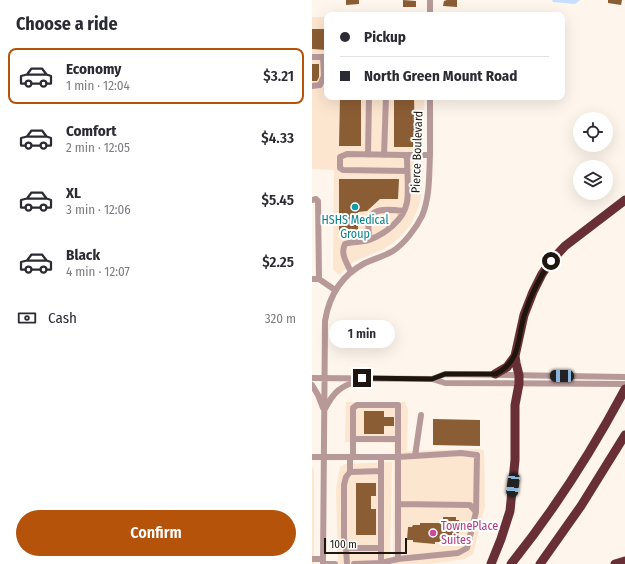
<!DOCTYPE html>
<meta charset="utf-8">
<style>
:root{--surface:#fff;--page:#f2f2f3;--text:#2b2b33;--muted:#7c7c81;--line:#e1e1e2;--accent:#b45309}
body{margin:0;font-family:"Fira Sans Condensed",sans-serif;background:var(--page);color:var(--text);height:100vh;display:flex;flex-direction:column;font-size:15px;white-space:nowrap}
*{box-sizing:border-box;margin:0}
p{font-size:13px;color:var(--muted)}
.icon{flex:none;width:22px;height:22px;fill:none;stroke:currentColor;stroke-width:2;stroke-linecap:round;stroke-linejoin:round}
.map{position:relative;flex:1;overflow:hidden}
.sheet{display:flex;flex-direction:column;background:var(--surface);width:312px}
.sheet>*{flex:none}
.guide{position:absolute;left:12px;top:12px;width:241px;height:88px;border-radius:8px;box-shadow:0 4px 16px #0002;display:grid;align-content:center;height:88px;padding:0 16px;background:var(--surface)}
.tools{position:absolute;left:261px;top:112px;display:grid;gap:8px}
.tools a{display:grid;place-items:center;width:40px;height:40px;border-radius:50%;background:var(--surface);box-shadow:0 4px 16px #0002;font-size:20px}
.scale{position:absolute;left:12px;bottom:10px;width:83px;box-sizing:border-box;padding-left:4px;border:2px solid #1e160e;border-top:0;font-size:11px;line-height:14px;white-space:nowrap;color:#1e160e;-webkit-text-stroke:3px #fff;paint-order:stroke}
.end{position:absolute;width:18px;height:18px;margin:-9px;border:5px solid #1e160e;background:#fff;box-shadow:0 0 0 2px #fff}
.from{border-radius:50%}
.bubble{position:absolute;height:28px;border-radius:14px;background:var(--surface);box-shadow:0 4px 16px #0002;font-size:13px;font-weight:600;line-height:28px;text-align:center}
.car{position:absolute;width:12px;height:24px;margin:-12px -6px;border-radius:5px;box-shadow:0 0 3px 1px #0007;background:linear-gradient(#222 24%,#8ab4d8 0 40%,#222 0 76%,#8ab4d8 0 86%,#222 0)}
.guide b{display:flex;align-items:center;gap:14px;height:38px;font-size:15px}
.guide b+b{border-top:1px solid var(--line)}
.guide i{width:10px;height:10px;background:var(--text)}
ul{padding:0;list-style:none}
li{display:flex;align-items:center;gap:12px;height:56px;margin:0 8px 6px;padding:0 8px;border:2px solid transparent;border-radius:8px}
li div{flex:1}
li b{display:block;font-size:15px}
li em{font-style:normal;font-weight:600}
li.active{border-color:var(--accent)}
li>.icon{width:36px;height:36px;stroke-width:1.5}
h2{padding:0 16px;font-size:18px;line-height:48px}
.pay{display:flex;align-items:center;gap:10px;height:44px;padding:0 16px;font-size:15px}
.pay p{margin-inline-start:auto}
.button{display:flex;gap:8px;margin-top:auto;padding:8px 16px}
.button a{flex:1;height:46px;border-radius:24px;background:var(--accent);color:#fff;font-size:16px;font-weight:600;line-height:46px;text-align:center}
main{display:flex;flex:1;min-height:0}
.map>svg:first-child{display:block}
</style>
<main>
<section class="sheet">
<h2>Choose a ride</h2>
<ul>
<li class="active"><svg class="icon" aria-label="car" viewBox="0 0 24 24"><path d="M5 17H2v-5l4-1 3-4h7l3 4 3 1v5h-3M9 17h6M6 11h13"/><circle cx="7" cy="17" r="2"/><circle cx="17" cy="17" r="2"/></svg><div><b>Economy</b><p>1 min · 12:04</p></div><em>$3.21</em></li>
<li><svg class="icon" aria-label="car" viewBox="0 0 24 24"><path d="M5 17H2v-5l4-1 3-4h7l3 4 3 1v5h-3M9 17h6M6 11h13"/><circle cx="7" cy="17" r="2"/><circle cx="17" cy="17" r="2"/></svg><div><b>Comfort</b><p>2 min · 12:05</p></div><em>$4.33</em></li>
<li><svg class="icon" aria-label="car" viewBox="0 0 24 24"><path d="M5 17H2v-5l4-1 3-4h7l3 4 3 1v5h-3M9 17h6M6 11h13"/><circle cx="7" cy="17" r="2"/><circle cx="17" cy="17" r="2"/></svg><div><b>XL</b><p>3 min · 12:06</p></div><em>$5.45</em></li>
<li><svg class="icon" aria-label="car" viewBox="0 0 24 24"><path d="M5 17H2v-5l4-1 3-4h7l3 4 3 1v5h-3M9 17h6M6 11h13"/><circle cx="7" cy="17" r="2"/><circle cx="17" cy="17" r="2"/></svg><div><b>Black</b><p>4 min · 12:07</p></div><em>$2.25</em></li>
</ul>
<div class="pay"><svg class="icon" aria-label="cash" viewBox="0 0 24 24"><path d="M3 7h18v10H3z"/><circle cx="12" cy="12" r="2"/></svg>Cash<p>320 m</p></div>
<div class="button"><a>Confirm</a></div>
</section>
<div class="map">
<svg width="313" height="564" viewBox="0 0 313 564">
<rect width="100%" height="100%" fill="#fef5ec"/>
<path fill="#fde6d0" d="M0 17H15V97H112L110 189 108 203 104 213 99 224 90 235 81 243 70 250 43 261 27 275 21 269 22 170 0 169Z
M34 402H93L96 410 95 451 167 449 172 451 173 506 161 554 153 559 118 564H81L82 443 33 442Z
M80 462 78 564H26L24 489 28 467 33 464Z
M0 467 2 470V564H0Z"/>
<path fill="#c7dffe" d="M240 0H268L263 4 241 2Z"/>
<path fill="#8b5d34" d="M34 0H47V4L34 5Z
M91 0 104 1V7H91Z
M135 0H145V7L131 6 132 1Z
M296 0H310L309 5 296 3Z
M0 29H15V50L0 49Z
M0 64H7V77L5 81H0Z
M28 97H49V146H27Z
M82 97H102L103 147H82Z
M27 179H87L86 199H68L55 211 46 212V237L27 235Z
M52 411H72V417H82V426H72V434H52Z
M121 419 168 420V446L121 445Z
M44 483H64V496H59V509H64V535H44Z
M131 517H144V520H147V540H142V542H123V544L101 542V540H95L96 527H100L101 525H108V523H131Z"/>
<g fill="none" stroke-linecap="round" stroke-linejoin="round">
<path stroke="#b8999a" stroke-width="6" d="M118 15V0
M0 57H13
M11 57 12 76
M0 86 8 85 12 76 15 74
M56 155 57 97
M72 155 74 97
M92 155H118
M0 200 4 199 6 201 7 279
M58 239C51 208 66 208 92 211
M39 272C35 263 28 254 33 244 41 241 49 243 57 240 73 234 92 220 95 202 97 191 95 170 95 158L92 155 35 154 28 157V168L31 170 95 171
M0 279H7L23 290
M0 378 120 379 133 383 313 384
M120 379 133 374 313 377
M0 385 6 395 11 408
M13 409C22 391 28 387 47 380
M41 439V408L45 405H86V439
M103 456 109 415
M0 457H86L149 453 165 455 164 512
M41 457V439H86V559L146 553 155 548 164 512 158 505 86 504
M38 472 69 471
M34 548H69V563
M69 548V457
M0 559H11
M11 564 13 321C17 296 30 275 53 263 62 259 72 256 81 251 93 243 104 228 110 216 118 197 117 175 118 155 118 136 118 116 118 97
M11 564H23
M35 564 34 548 32 540V485L34 477 38 472V457
M42 564 69 563 86 559"/>
<path stroke="#692f36" stroke-width="9" d="M183 374 195 367 203 356
M179 564 189 539 198 511 203 460V405L207 384V375L204 363 203 356 212 315 221 292 230 274 239 261 253 246 313 200
M199 564C243 509 280 451 313 389
M228 564 269 506 313 435
M303 564 313 561"/>
</g>
<g fill="none" stroke-linecap="round" stroke-linejoin="round">
<path stroke="#1e160e" stroke-width="5" d="M50 378 120 379 133 374H184C211 359 204 339 213 313 219 294 228 277 239 261"/>
</g>
<circle fill="#0f9aa8" stroke="#fff" stroke-width="1.5" cx="43" cy="207" r="4"/>
<circle fill="#d1479c" stroke="#fff" stroke-width="1.5" cx="121" cy="533" r="4"/>
<g text-anchor="middle" stroke-width="4" stroke-linejoin="round" paint-order="stroke">
<g font-size="12" fill="#1e160e" stroke="#fff">
<text transform="translate(105 152) rotate(-88)" y="4">Pierce Boulevard</text>
</g>
<g font-size="12" fill="#0d838f" stroke="#fff">
<text x="43" y="224">HSHS Medical<tspan x="43" dy="14">Group</tspan></text>
</g>
<g font-size="12" fill="#b23c85" stroke="#fff" text-anchor="start">
<text x="129" y="530">TownePlace<tspan x="129" dy="14">Suites</tspan></text>
</g>
</g>
</svg>
<div class="tools">
<a><svg class="icon" aria-label="locate" viewBox="0 0 24 24"><circle cx="12" cy="12" r="6"/><path d="M12 2v4M12 18v4M2 12h4M18 12h4"/></svg></a>
<a><svg class="icon" aria-label="layers" viewBox="0 0 24 24"><path d="M12 4l9 5-9 5-9-5zM3 14l9 5 9-5"/></svg></a>
</div>
<div class="scale">100 m</div>
<i class="end from" style="left:239px;top:261px"></i>
<i class="end" style="left:50px;top:378px"></i>
<div class="bubble" style="left:17px;top:320px;width:66px">1 min</div>
<i class="car" style="left:250px;top:376px;rotate:271deg"></i>
<i class="car" style="left:201px;top:485px;rotate:187deg"></i>
<div class="guide">
<b><i class="from"></i>Pickup</b>
<b><i></i>North Green Mount Road</b>
</div>
</div>
</main>
